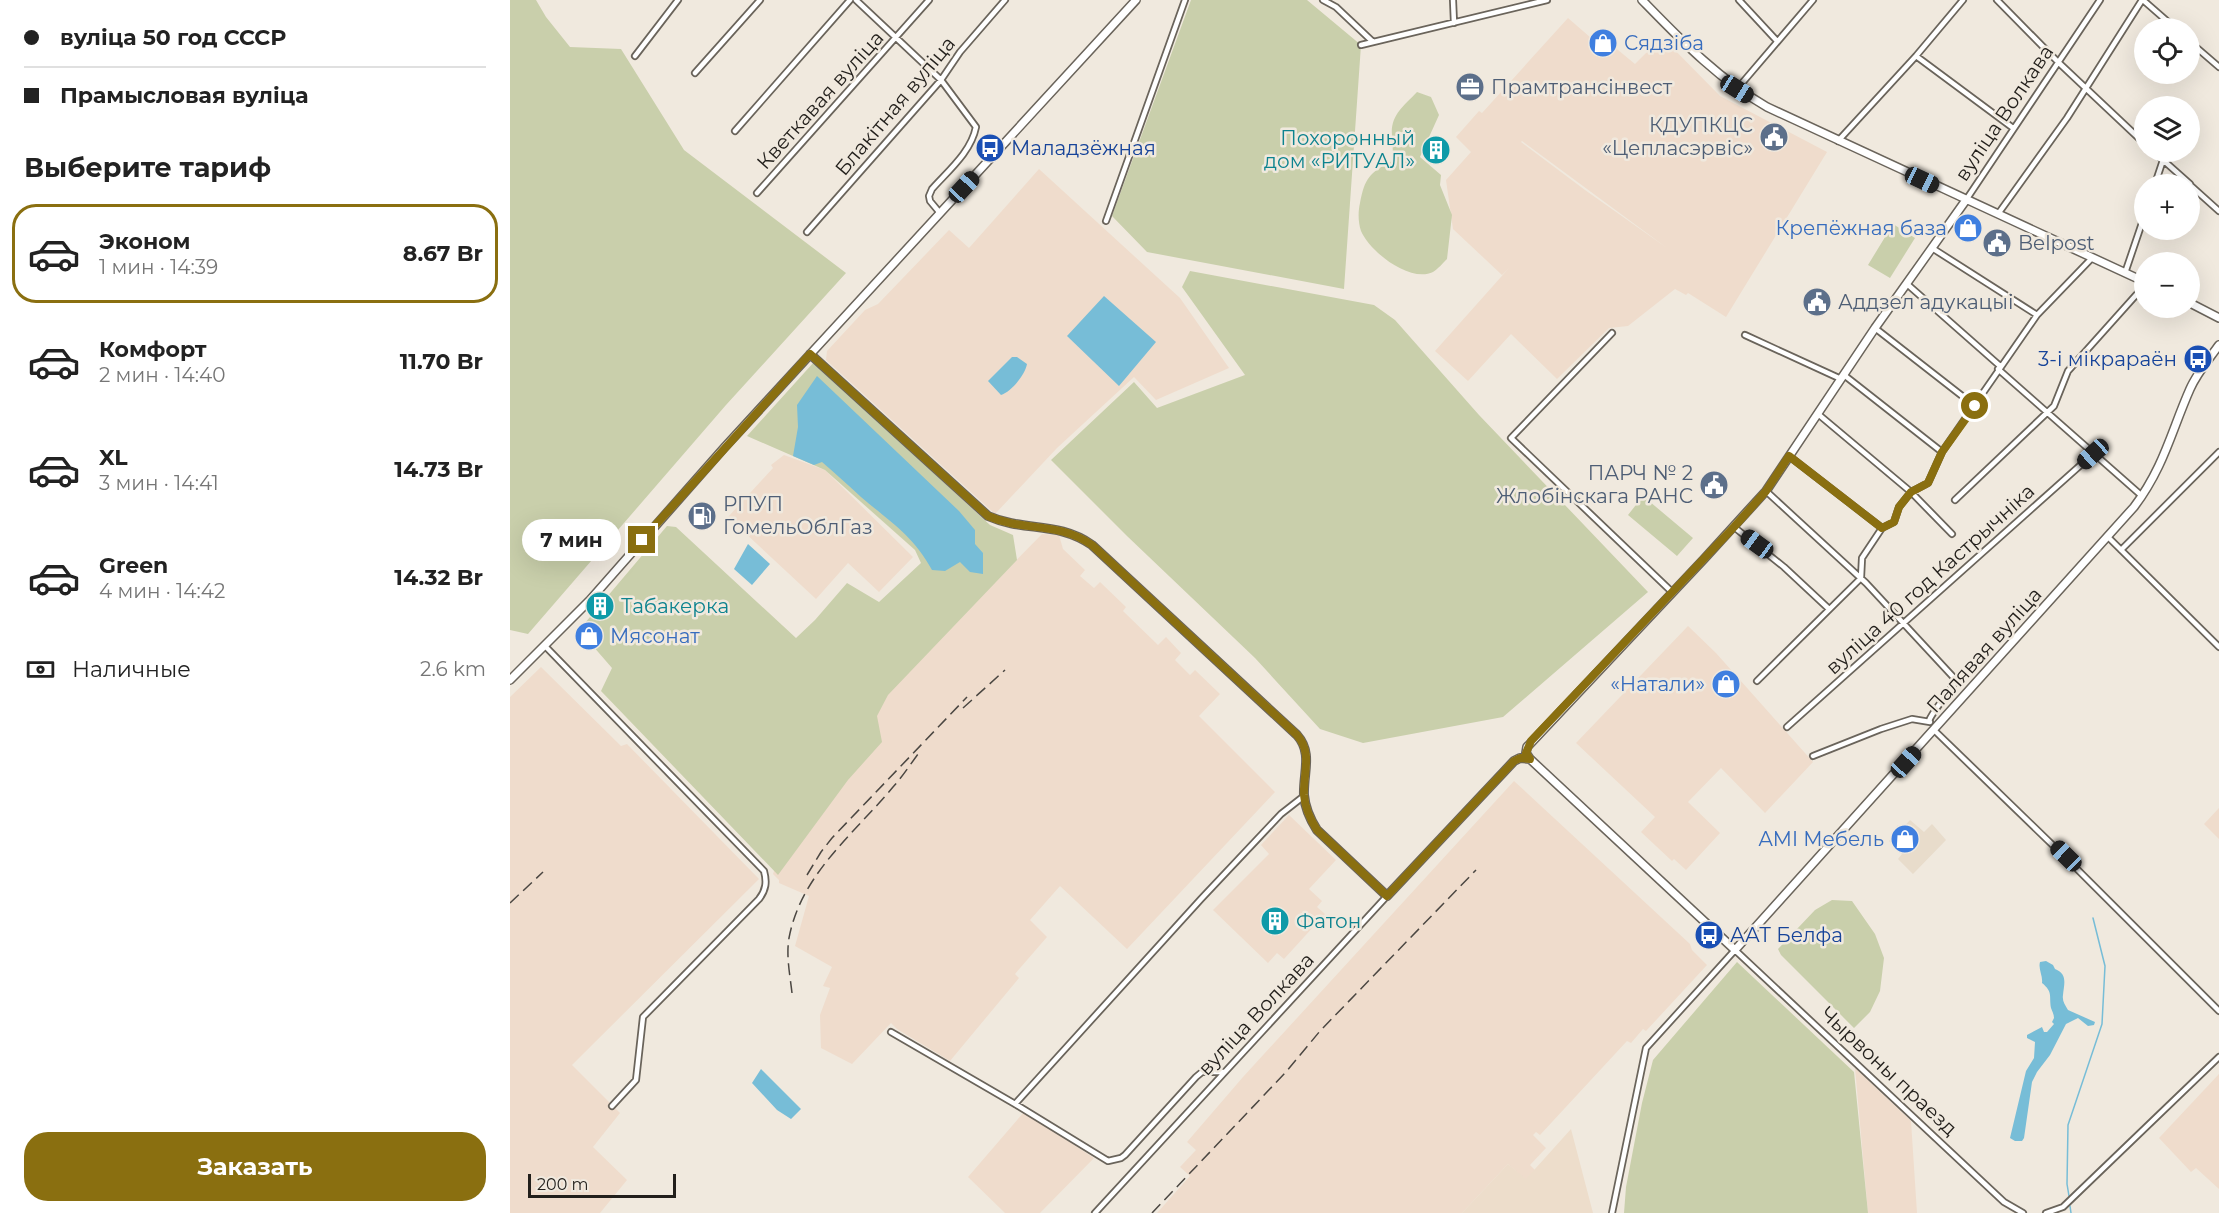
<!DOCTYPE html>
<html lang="ru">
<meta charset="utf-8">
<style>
:root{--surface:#fff;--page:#f6f6f6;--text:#222;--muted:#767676;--line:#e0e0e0;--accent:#8a6f10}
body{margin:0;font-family:Montserrat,sans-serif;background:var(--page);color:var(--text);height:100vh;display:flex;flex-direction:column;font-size:22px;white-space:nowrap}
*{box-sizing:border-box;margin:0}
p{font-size:20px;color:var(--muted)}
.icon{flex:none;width:33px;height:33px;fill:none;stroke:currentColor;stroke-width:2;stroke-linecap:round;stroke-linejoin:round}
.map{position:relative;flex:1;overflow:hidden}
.drawer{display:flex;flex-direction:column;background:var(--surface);width:510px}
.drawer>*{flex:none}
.guide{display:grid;align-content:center;height:132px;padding:0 24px;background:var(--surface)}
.controls{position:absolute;left:1624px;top:18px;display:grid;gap:12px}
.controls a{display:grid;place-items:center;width:66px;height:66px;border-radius:50%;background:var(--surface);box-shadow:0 6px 24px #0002;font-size:30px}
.scale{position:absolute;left:18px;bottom:15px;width:148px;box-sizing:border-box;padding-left:6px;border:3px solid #221f1b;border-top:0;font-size:16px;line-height:21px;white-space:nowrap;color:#221f1b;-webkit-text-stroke:4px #f0e9de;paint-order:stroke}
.end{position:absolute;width:27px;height:27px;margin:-14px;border:8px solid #8a6f10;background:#fff;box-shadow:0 0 0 3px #fff}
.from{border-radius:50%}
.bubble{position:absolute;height:42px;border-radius:21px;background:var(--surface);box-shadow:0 6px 24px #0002;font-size:20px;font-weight:700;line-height:42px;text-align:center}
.car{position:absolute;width:18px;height:36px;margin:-18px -9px;border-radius:8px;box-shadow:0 0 4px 2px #0007;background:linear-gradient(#222 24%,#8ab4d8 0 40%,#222 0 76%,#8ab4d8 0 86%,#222 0)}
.guide b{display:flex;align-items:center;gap:21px;height:57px;font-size:22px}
.guide b+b{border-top:2px solid var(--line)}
.guide i{width:15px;height:15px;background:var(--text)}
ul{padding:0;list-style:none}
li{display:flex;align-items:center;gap:18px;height:99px;margin:0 12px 9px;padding:0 12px;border:3px solid transparent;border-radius:24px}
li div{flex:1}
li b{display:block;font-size:22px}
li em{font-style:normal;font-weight:700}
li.active{border-color:var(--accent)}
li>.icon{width:54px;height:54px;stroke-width:1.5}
h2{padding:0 24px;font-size:27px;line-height:72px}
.pay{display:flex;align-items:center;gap:15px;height:66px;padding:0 24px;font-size:22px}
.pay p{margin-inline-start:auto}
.primary-button{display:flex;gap:12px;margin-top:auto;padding:12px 24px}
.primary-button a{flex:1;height:69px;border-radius:24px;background:var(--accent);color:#fff;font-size:24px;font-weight:700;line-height:69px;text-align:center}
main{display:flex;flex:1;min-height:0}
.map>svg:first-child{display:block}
</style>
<main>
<section class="drawer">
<div class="guide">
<b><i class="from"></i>вуліца 50 год СССР</b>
<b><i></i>Прамысловая вуліца</b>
</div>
<h2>Выберите тариф</h2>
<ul>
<li class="active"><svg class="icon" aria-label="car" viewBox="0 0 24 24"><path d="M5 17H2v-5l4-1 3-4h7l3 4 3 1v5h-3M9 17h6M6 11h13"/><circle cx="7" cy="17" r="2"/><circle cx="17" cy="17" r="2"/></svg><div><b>Эконом</b><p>1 мин · 14:39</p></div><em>8.67 Br</em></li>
<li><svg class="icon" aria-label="car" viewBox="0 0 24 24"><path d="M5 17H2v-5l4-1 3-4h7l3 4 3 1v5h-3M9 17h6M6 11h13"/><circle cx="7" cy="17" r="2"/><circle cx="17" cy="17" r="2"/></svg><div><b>Комфорт</b><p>2 мин · 14:40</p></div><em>11.70 Br</em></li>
<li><svg class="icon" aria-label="car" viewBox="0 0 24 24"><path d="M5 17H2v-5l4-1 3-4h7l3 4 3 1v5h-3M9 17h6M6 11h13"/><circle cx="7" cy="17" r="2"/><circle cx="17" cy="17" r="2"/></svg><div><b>XL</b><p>3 мин · 14:41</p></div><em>14.73 Br</em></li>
<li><svg class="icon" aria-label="car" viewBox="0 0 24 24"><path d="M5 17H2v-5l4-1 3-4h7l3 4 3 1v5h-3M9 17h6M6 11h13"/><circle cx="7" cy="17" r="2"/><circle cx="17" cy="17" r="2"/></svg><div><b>Green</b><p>4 мин · 14:42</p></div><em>14.32 Br</em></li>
</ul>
<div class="pay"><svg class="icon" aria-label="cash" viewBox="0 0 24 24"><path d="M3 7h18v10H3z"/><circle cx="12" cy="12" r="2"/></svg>Наличные<p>2.6 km</p></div>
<div class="primary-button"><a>Заказать</a></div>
</section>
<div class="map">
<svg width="1709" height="1213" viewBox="0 0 1709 1213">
<rect width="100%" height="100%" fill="#f0e9de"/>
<path fill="#e8dccb" d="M1400 820 1414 832 1422 824 1436 840 1403 874 1388 859 1392 854 1379 841 1384 836 1381 833 1388 825 1392 829Z"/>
<path fill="#efdccc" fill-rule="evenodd" d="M1058 18 1096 51 1102 45 1125 64 1152 37 1210 96 1317 152 1216 317 1178 293 1176 295 1165 289 1118 326 1099 328 1047 379 1001 334 958 381 925 351 999 268 992 275 943 229 936 180 961 152 946 137 969 111 972 113ZM1011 142 1012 141 1157 248 1075 190Z
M529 169 670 298 719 368 646 400 624 377 547 448 485 514 316 360 317 351 355 310 368 304 439 230 459 248Z
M274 455 315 470 403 557 369 592 338 563 306 599 218 517 263 468 261 465Z
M532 534 549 535 553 549 575 570 570 576 584 588 590 582 616 607 613 611 648 645 656 637 671 653 665 660 680 675 685 670 710 694 689 716 765 792 617 949 550 886 520 920 537 937 505 974 509 978 440 1061 387 1029 381 1023 342 1064 311 1048 310 1015 320 988 313 986 322 967 285 946 299 896 269 883V880L263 874 265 868 352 718Z
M1178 626 1206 653 1303 762 1255 813 1211 768 1178 802 1210 833 1176 870 1164 859 1162 861 1131 832 1145 817 1066 743Z
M31 667 111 746 117 744 249 879 62 1065 110 1113 83 1147 117 1180 90 1213H0V697Z
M1004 781 1180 944 1182 950 1197 965 1136 1031 1133 1029 1121 1043 1117 1041 1030 1135 1026 1132 1023 1135 1036 1148 1020 1165 1025 1170 1016 1180 998 1164 952 1213H647L680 1176 670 1167 686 1150 677 1142 733 1077Z
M1709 808V839L1694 824Z
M779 815 826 860 799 889 812 901 807 907 815 914 774 959 767 953 758 963 703 910 759 854 751 845Z
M1345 1068 1401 1121 1407 1213H1358Z
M1709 1074V1189L1686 1168 1681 1172 1649 1138Z
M514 1112 584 1158 530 1213H495L458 1177Z"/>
<path fill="#edddcb" d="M1061 1129 1083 1213H952L998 1164 1016 1179Z"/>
<path fill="#c9cfab" d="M0 0H26L36 17 60 47 111 49 174 150 336 273 216 405 18 634 0 630Z
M681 0H797L851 45 834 289 637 252 602 216Z
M907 92 921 97 929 115 910 157 931 175 930 185 942 215 937 259C933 263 928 269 923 272 900 283 860 252 851 231 848 222 848 212 850 203 855 178 859 173 882 161 884 152 882 146 882 137 880 115 893 107 907 92Z
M1383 224 1405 238 1380 278 1358 265Z
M680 271 864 305 885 320 969 415 1138 592 993 717 853 743 810 729 745 658 617 536 541 460 624 382 647 408 735 375 672 287Z
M304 362 480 525 503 535 507 560 378 695 367 716 372 742 338 780 268 875 91 691 102 668 69 630 157 526 166 527 286 638 305 620 337 583 369 602 411 563 405 550 315 470 237 436Z
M1133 496 1183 538 1167 556 1118 515Z
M1322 900 1342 901 1365 934 1374 958 1370 991 1360 1012 1344 1028 1271 955 1268 949 1305 910Z
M1227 962 1344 1072 1358 1213H1114L1116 1187 1132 1103 1143 1060Z"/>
<path fill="#77bdd7" d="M594 296 646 342 609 386 557 336Z
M502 357H507L517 364C515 375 501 392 491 395L478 381Z
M307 376 449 511 465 530V544L473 553V574L460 572 450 562 435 571 422 570C403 535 379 521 351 497 338 485 325 473 312 462L304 465 283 456 288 427 287 405Z
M238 544 260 564 242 585 224 569Z
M1536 961 1543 965 1545 969C1558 974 1554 984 1553 995 1552 1001 1555 1005 1558 1010L1585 1022 1584 1025 1578 1026 1568 1018 1556 1024 1540 1055 1527 1072 1522 1082 1514 1138 1512 1141H1505L1500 1138 1516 1071 1524 1058 1525 1042 1517 1038V1035L1532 1027 1534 1032H1537L1544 1024 1542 1022 1544 1018C1544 1014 1542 1011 1541 1008 1539 995 1543 992 1532 983 1533 976 1528 969 1530 962Z
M251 1069 291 1109 281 1119 267 1110 242 1083Z"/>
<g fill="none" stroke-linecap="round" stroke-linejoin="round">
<path stroke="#77bdd7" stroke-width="1.5" d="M1559 1196 1557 1184 1558 1125 1592 1024 1595 966 1583 918
M1560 1206 1561 1213"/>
<g stroke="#6a645b" stroke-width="8">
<path id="street" d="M346 0 431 80 466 127C461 152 439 170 422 189L419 196 420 201 430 213
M813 0 826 7 863 42
M943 0 944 23
M1229 0 1267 41
M1487 0 1548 62 1635 144
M1633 0 1665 28
M1680 42 1709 67
M851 45 1037 0
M125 56 168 0
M1406 56 1503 128
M185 73 250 0
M1227 89 1303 0
M225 131 340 0
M1328 141 1406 56 1453 0
M1644 152 1680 184
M1645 184 1653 160
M1680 185 1709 211
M247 193 419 0
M1456 200 1590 0
M1488 214 1557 118 1632 0
M596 221 675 0
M297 232 431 80 450 52 495 0
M1422 248 1527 315
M1615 273 1635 214
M1397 284 1490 366
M1365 328 1465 406
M1102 333 1001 438 1162 592
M1235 335 1331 379
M1488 369 1632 496
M1334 375 1432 452
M1308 414 1401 492 1442 534
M1279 456 1372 528
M1256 491 1356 583 1446 680C1440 693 1422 711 1419 721
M1445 500 1544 406 1558 371 1635 285
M1224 527 1274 567 1319 609
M1598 537 1709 647
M1611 550 1709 452
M35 646 254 871C257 882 256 890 249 899L133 1017 126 1080 102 1106
M1247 681 1351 578 1352 558 1372 528 1384 522 1389 507 1401 492 1418 483 1432 452 1527 315 1582 258
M1277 727 1583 454
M1424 730 1555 857 1709 1011
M1303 756 1371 729 1402 719 1420 722
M381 1032 505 1104 598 1161 611 1158 615 1155 686 1077 692 1072H714
M505 1104 691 899 771 814 794 796
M585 1213 877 896
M1102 1213 1136 1048 1225 950 1494 1202 1513 1213
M1536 1213 1553 1207 1709 1057"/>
</g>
<g stroke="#6a645b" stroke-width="10">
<path id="secondary" d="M1132 0C1171 40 1208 79 1257 107L1635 282
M1456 200 1365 328 1256 491 1194 559 1017 747 1016 753 1020 759 1225 950 1624 507C1654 467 1661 432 1680 389 1687 373 1699 359 1709 345
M1680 303 1709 318
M300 354 478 516C514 532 548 521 582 545L787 735C803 753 793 773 794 795 795 808 800 819 807 830L877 896 1004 761 1010 758 1020 759
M0 680 80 600 214 448 626 0"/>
</g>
<use href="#street" stroke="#fff" stroke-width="4.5"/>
<use href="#secondary" stroke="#fff" stroke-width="7"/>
<path stroke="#4b4742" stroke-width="1.5" stroke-dasharray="12 6" stroke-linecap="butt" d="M453 708 495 670
M297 875 311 852 322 838 457 697
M0 903 33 872
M282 993C280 975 276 956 279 938 291 874 344 834 383 787 392 777 400 765 408 754
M642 1213 776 1072 810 1031 966 870"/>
</g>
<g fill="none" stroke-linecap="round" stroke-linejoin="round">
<path stroke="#8a6f10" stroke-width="8" d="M132 540 300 354 478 516C514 532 548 521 582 545L787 735C803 753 793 773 794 795 795 808 800 819 807 830L877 896 1004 761 1010 758 1020 759 1016 753 1021 741 1224 527 1256 491 1279 456 1372 528 1384 522 1389 507 1401 492 1418 483 1432 452 1465 406"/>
</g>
<defs>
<g id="shop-disc" transform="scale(1.5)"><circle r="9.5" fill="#3f7fe0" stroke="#f0e9de"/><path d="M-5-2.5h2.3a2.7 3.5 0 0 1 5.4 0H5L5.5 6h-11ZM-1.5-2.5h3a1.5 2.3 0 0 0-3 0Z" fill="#fff"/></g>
<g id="office-disc" transform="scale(1.5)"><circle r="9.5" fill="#5c6f8a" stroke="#f0e9de"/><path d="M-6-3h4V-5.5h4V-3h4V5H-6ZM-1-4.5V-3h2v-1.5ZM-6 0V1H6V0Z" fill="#fff"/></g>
<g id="civic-disc" transform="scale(1.5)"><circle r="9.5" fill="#5c6f8a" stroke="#f0e9de"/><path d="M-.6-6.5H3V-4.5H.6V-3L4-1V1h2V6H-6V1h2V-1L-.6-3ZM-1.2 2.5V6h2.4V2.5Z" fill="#fff"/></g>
<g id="bus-disc" transform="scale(1.5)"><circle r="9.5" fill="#1a4fb4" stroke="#f0e9de"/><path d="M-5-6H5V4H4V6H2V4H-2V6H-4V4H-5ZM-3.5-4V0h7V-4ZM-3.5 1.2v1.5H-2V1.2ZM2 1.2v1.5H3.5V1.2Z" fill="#fff"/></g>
<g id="building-disc" transform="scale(1.5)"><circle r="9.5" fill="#0f9aa8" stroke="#f0e9de"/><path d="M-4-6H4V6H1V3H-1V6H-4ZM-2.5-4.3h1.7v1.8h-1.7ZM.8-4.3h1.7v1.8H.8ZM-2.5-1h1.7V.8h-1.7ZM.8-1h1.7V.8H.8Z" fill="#fff"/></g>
<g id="fuel-disc" transform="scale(1.5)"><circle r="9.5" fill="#5c6f8a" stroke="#f0e9de"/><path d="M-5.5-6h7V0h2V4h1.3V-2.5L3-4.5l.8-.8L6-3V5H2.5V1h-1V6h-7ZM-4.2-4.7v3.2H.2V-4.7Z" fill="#fff"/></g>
</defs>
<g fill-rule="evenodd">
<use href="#shop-disc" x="1093" y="43"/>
<use href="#office-disc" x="960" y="87"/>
<use href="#civic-disc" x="1264" y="137"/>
<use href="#bus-disc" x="480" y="148"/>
<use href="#building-disc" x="926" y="150"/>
<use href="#shop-disc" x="1458" y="228"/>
<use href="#civic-disc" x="1487" y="243"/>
<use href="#civic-disc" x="1307" y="302"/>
<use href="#bus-disc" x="1688" y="359"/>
<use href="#civic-disc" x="1204" y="485"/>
<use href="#fuel-disc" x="192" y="516"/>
<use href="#building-disc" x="90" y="606"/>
<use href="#shop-disc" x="79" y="636"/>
<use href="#shop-disc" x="1216" y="684"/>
<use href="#shop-disc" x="1395" y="839"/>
<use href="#building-disc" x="765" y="921"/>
<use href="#bus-disc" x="1199" y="935"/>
</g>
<g text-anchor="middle" stroke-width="5" stroke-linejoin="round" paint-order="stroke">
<g font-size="20" fill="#366cbe" stroke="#f0e9de" text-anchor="end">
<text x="1114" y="50" text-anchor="start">Сядзіба</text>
<text x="1437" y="235">Крепёжная база</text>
<text x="100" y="643" text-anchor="start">Мясонат</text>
<text x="1195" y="691">«Натали»</text>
<text x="1374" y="846">AMI Мебель</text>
</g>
<g font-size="20" fill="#4e5e75" stroke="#f0e9de" text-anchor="start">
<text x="981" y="94">Прамтрансінвест</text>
<text x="1243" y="132" text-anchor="end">КДУПКЦС<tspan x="1243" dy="23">«Цепласэрвіс»</tspan></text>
<text x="1508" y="250">Belpost</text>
<text x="1328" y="309">Аддзел адукацыі</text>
<text x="1183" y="480" text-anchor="end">ПАРЧ № 2<tspan x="1183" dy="23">Жлобінскага РАНС</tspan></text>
<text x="213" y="511">РПУП<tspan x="213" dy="23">ГомельОблГаз</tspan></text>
</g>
<g font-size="20" fill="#221f1b" stroke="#f0e9de">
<text transform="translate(310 100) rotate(-48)" y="7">Кветкавая вуліца</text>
<text transform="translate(385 106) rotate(-50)" y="7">Блакітная вуліца</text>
<text transform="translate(1494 113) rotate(-56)" y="7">вуліца Волкава</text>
<text transform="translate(1420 579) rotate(-42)" y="7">вуліца 40 год Кастрычніка</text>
<text transform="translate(1474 650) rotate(-48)" y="7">Палявая вуліца</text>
<text transform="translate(746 1014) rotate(-47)" y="7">вуліца Волкава</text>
<text transform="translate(1379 1071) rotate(43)" y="7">Чырвоны праезд</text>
</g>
<g font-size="20" fill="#0d838f" stroke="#f0e9de" text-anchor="start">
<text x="905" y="145" text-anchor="end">Похоронный<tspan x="905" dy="23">дом «РИТУАЛ»</tspan></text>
<text x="111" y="613">Табакерка</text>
<text x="786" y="928">Фатон</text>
</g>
<g font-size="20" fill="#164399" stroke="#f0e9de" text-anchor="start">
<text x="501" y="155">Маладзёжная</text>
<text x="1667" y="366" text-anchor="end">3-і мікрараён</text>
<text x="1220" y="942">ААТ Белфа</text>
</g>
</g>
</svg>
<div class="controls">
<a><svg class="icon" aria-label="locate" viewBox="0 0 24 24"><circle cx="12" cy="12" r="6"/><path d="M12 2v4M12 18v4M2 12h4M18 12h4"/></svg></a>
<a><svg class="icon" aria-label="layers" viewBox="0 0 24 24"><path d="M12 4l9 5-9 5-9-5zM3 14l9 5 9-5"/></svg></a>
<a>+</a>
<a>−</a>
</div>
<div class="scale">200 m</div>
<i class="end from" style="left:1465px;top:406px"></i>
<i class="end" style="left:132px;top:540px"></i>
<div class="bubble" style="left:12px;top:519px;width:99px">7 мин</div>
<i class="car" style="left:1227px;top:89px;rotate:122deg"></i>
<i class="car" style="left:1412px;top:180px;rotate:115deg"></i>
<i class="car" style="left:454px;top:187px;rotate:43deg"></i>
<i class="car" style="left:1583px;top:454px;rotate:228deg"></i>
<i class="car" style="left:1247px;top:544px;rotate:306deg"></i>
<i class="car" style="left:1396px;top:762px;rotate:42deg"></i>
<i class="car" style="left:1556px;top:856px;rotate:314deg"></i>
</div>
</main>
